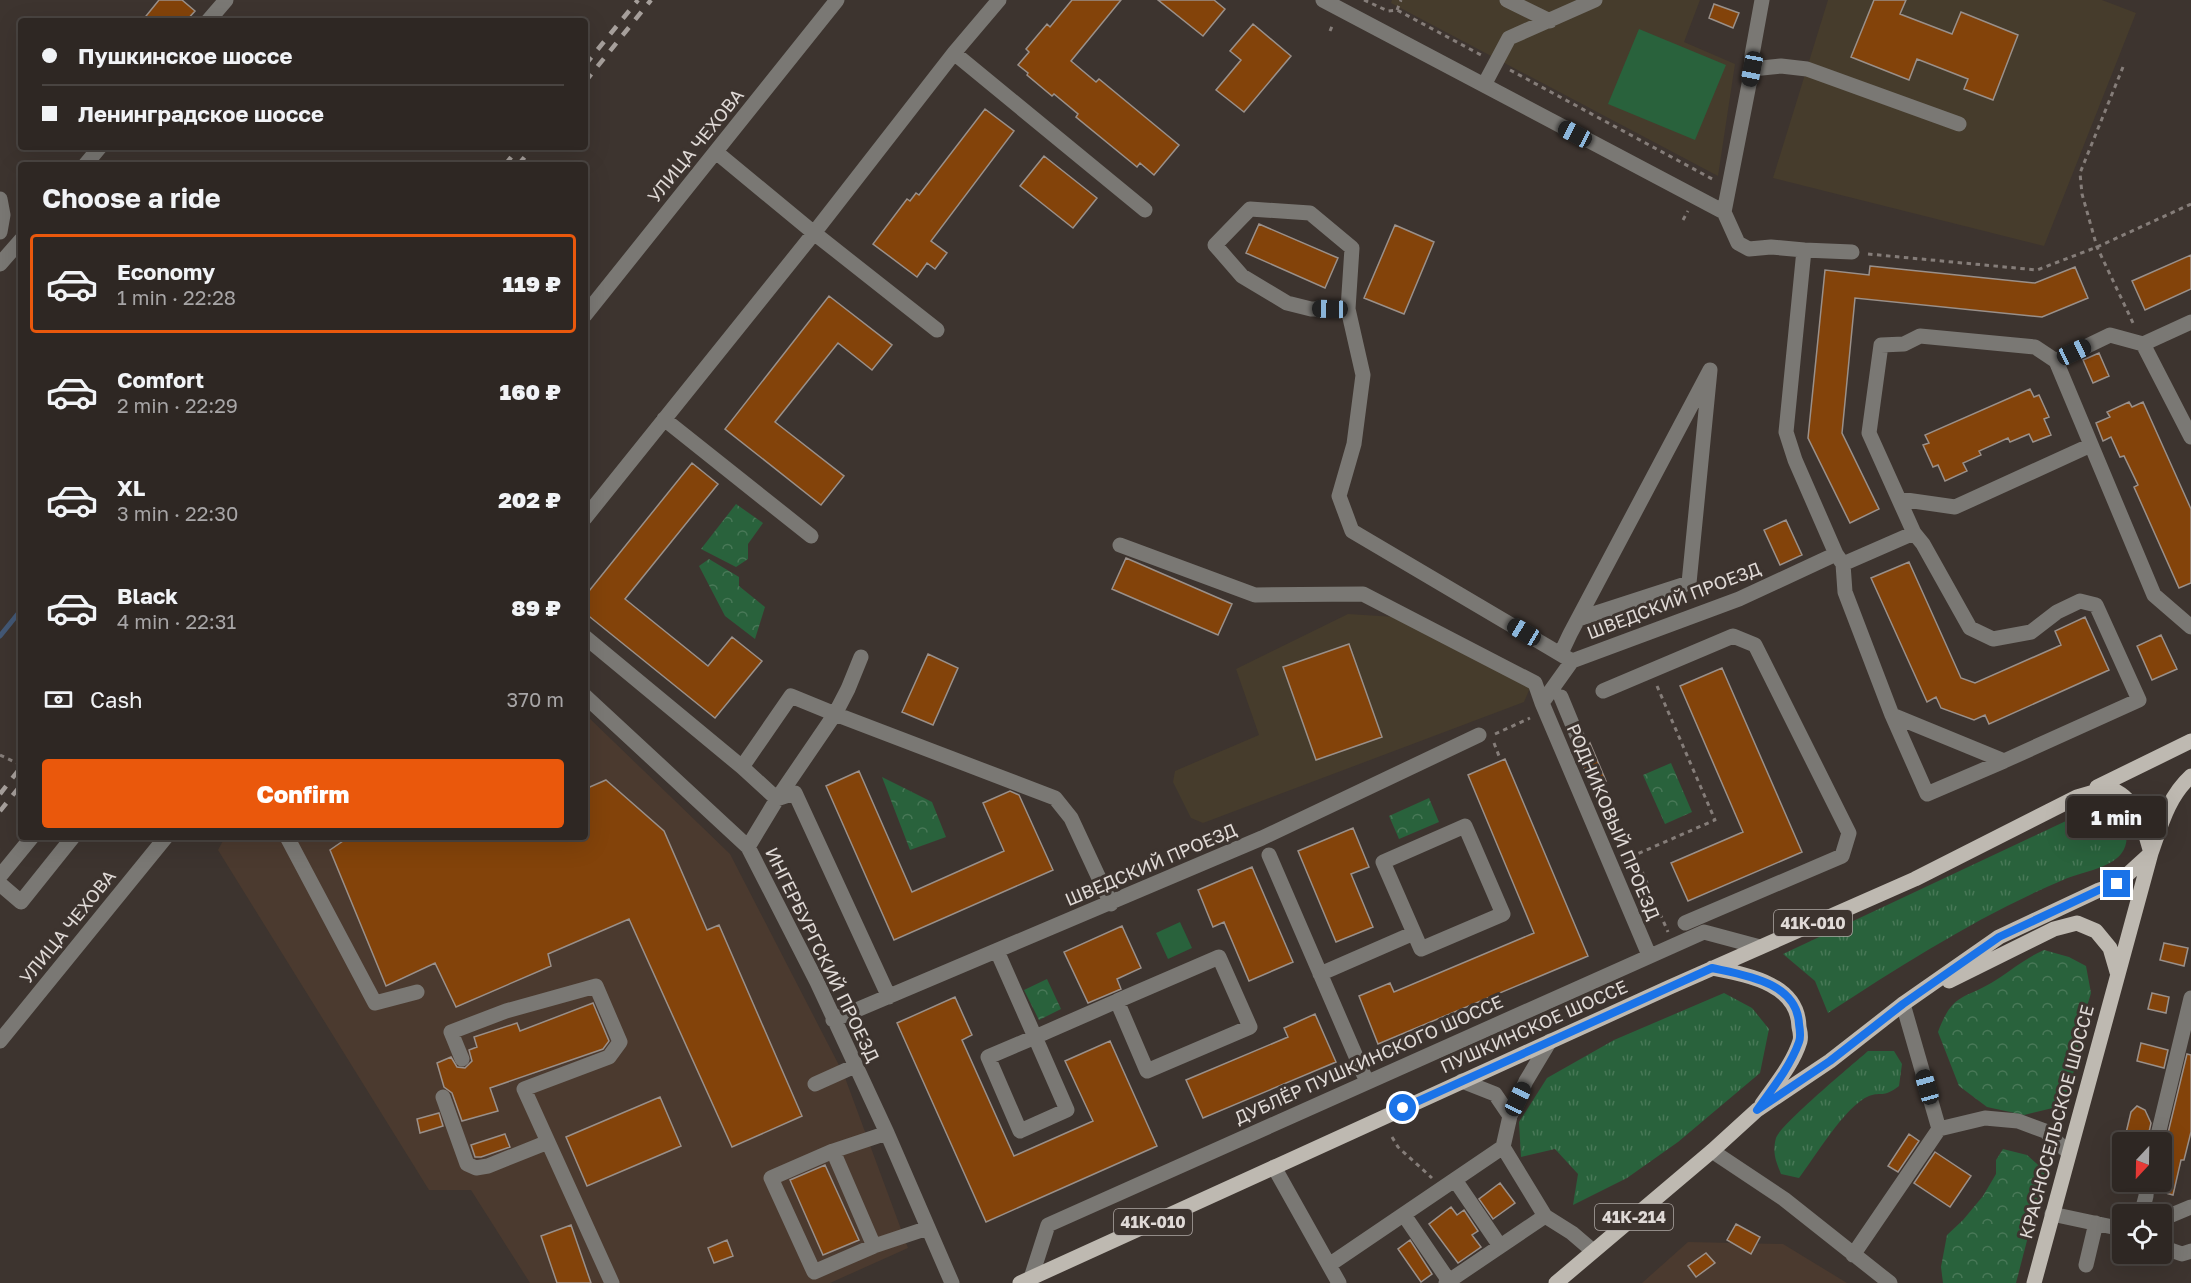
<!DOCTYPE html>
<meta charset="utf-8">
<style>
:root{--surface:#2e2723;--page:#362f2b;--text:#f1f3f6;--muted:#a7a5a6;--line:#494441;--accent:#ea580c}
body{margin:0;font-family:"Golos Text",sans-serif;background:var(--page);color:var(--text);height:100vh;display:flex;flex-direction:column;font-size:22px;white-space:nowrap}
*{box-sizing:border-box;margin:0}
p{font-size:20px;color:var(--muted)}
.icon{flex:none;width:33px;height:33px;fill:none;stroke:currentColor;stroke-width:2;stroke-linecap:round;stroke-linejoin:round}
.map{position:relative;flex:1;overflow:hidden}
.details{position:absolute;left:18px;top:162px;width:570px;height:678px;display:flex;flex-direction:column;background:var(--surface);border-radius:6px;box-shadow:0 6px 24px #0002,0 0 0 2px var(--line)}
.details>*{flex:none}
.guide{position:absolute;left:18px;top:18px;width:570px;height:132px;border-radius:6px;box-shadow:0 6px 24px #0002,0 0 0 2px var(--line);display:grid;align-content:center;height:132px;padding:0 24px;background:var(--surface)}
.needle{width:39px;rotate:202deg}
.buttons{position:absolute;left:2112px;top:1132px;display:grid;gap:12px}
.buttons a{display:grid;place-items:center;width:60px;height:60px;border-radius:6px;background:var(--surface);box-shadow:0 6px 24px #0002,0 0 0 2px var(--line);font-size:30px}
.end{position:absolute;width:27px;height:27px;margin:-14px;border:8px solid #1a73e8;background:#fff;box-shadow:0 0 0 3px #fff}
.from{border-radius:50%}
.bubble{position:absolute;height:42px;border-radius:6px;background:var(--surface);box-shadow:0 6px 24px #0002,0 0 0 2px var(--line);font-size:20px;font-weight:800;line-height:42px;text-align:center}
.car{position:absolute;width:18px;height:36px;margin:-18px -9px;border-radius:8px;box-shadow:0 0 4px 2px #0007;background:linear-gradient(#222 24%,#8ab4d8 0 40%,#222 0 76%,#8ab4d8 0 86%,#222 0)}
.guide b{display:flex;align-items:center;gap:21px;height:57px;font-size:22px}
.guide b+b{border-top:2px solid var(--line)}
.guide i{width:15px;height:15px;background:var(--text)}
ul{padding:0;list-style:none}
li{display:flex;align-items:center;gap:18px;height:99px;margin:0 12px 9px;padding:0 12px;border:3px solid transparent;border-radius:6px}
li div{flex:1}
li b{display:block;font-size:22px}
li em{font-style:normal;font-weight:800}
li.selected{border-color:var(--accent)}
li>.icon{width:54px;height:54px;stroke-width:1.5}
h2{padding:0 24px;font-size:27px;line-height:72px}
.pay{display:flex;align-items:center;gap:15px;height:66px;padding:0 24px;font-size:22px}
.pay p{margin-inline-start:auto}
.cta{display:flex;gap:12px;margin-top:auto;padding:12px 24px}
.cta a{flex:1;height:69px;border-radius:6px;background:var(--accent);color:#fff;font-size:24px;font-weight:800;line-height:69px;text-align:center}
.map>svg:first-child{display:block}
</style>
<div class="map">
<svg width="2191" height="1283" viewBox="0 0 2191 1283">
<defs>
<pattern id="grass-tufts" width="24" height="20" patternUnits="userSpaceOnUse" patternTransform="scale(1.5)"><rect width="24" height="20" fill="#29623c"/><path d="M3 7l-1-3M5 7V3M7 7l1-3M15 17l-1-3M17 17v-4M19 17l1-3" fill="none" stroke="#487857"/></pattern>
<pattern id="forest-crowns" width="20" height="18" patternUnits="userSpaceOnUse" patternTransform="scale(1.5)"><rect width="20" height="18" fill="#29623c"/><path d="M2 6a3 3 0 1 1 6 0M12 15a3 3 0 1 1 6 0" fill="none" stroke="#487857"/></pattern>
</defs>
<rect width="100%" height="100%" fill="#3d342f"/>
<path fill="#4b3a2f" d="M585 714 730 854 844 1075 908 1248 830 1283H530L471 1190H429L218 850 225 837H585Z
M1688 1242 1783 1244 1847 1283H1642Z"/>
<path fill="#463c2c" d="M1392 0H1700L1684 42 1735 64 1718 176 1391 3Z
M1828 0H2102L2136 13 2044 246 1773 178Z
M1348 614 1395 617 1530 688 1524 702 1203 823 1191 818 1173 782 1175 771 1259 735 1236 669Z"/>
<path fill="url(#grass-tufts)" d="M2097 809C2101 809 2106 810 2110 811 2126 819 2132 840 2121 854 2109 869 2080 872 2063 880 1980 915 1903 964 1828 1013L1815 981 1783 954 2085 812Z
M1724 993 1752 1008 1769 1029 1760 1073 1678 1142 1627 1178 1573 1205 1578 1174 1555 1149 1521 1157 1519 1122 1547 1078 1614 1040Z
M1868 1051H1894L1902 1064 1899 1086C1882 1099 1882 1091 1869 1096 1845 1106 1815 1157 1799 1178L1781 1174C1776 1161 1772 1153 1776 1138 1781 1124 1852 1065 1868 1051Z"/>
<path fill="url(#forest-crowns)" d="M736 504 763 523 748 544V559L736 567 701 549Z
M709 559 739 577V586L765 607 755 639 725 616 699 566Z
M1671 763 1692 812 1665 824 1643 775Z
M882 777 932 802 946 837 910 850Z
M1429 798 1439 822 1399 839 1389 816Z
M2044 950 2069 957 2086 966 2091 993 2082 1023 2072 1081 2061 1106 2024 1115 1987 1107 1959 1086 1938 1032C1953 991 1965 1000 1996 980 2013 969 2024 959 2044 950Z
M1047 979 1061 1009 1039 1020 1024 990Z
M2003 1149 2027 1155 2045 1171 2016 1283H1943L1941 1267 1947 1235 1963 1220 1983 1196 1996 1174V1160Z"/>
<path fill="#29623c" d="M1639 29 1726 65 1695 140 1608 104Z
M1180 922 1192 948 1168 959 1156 933Z"/>
<g fill="none" stroke-linecap="round" stroke-linejoin="round">
<path stroke="#435875" stroke-width="5" d="M0 636 21 610"/>
</g>
<path fill="#83430a" stroke="#9a908a" stroke-width="1.5" d="M159 0H182L195 11 186 21H142Z
M1072 0H1121L1071 61 1096 82 1099 79 1179 145 1154 175 1140 163 1137 167 1076 117 1078 114 1054 94 1052 96 1027 75 1028 73 1018 65 1029 52 1026 49 1047 24 1050 27Z
M1158 0H1214L1225 9 1203 36Z
M1874 0H1906L1900 14 1952 34 1961 12 2018 35 1993 100 1964 89 1968 79 1917 59 1909 80 1851 57Z
M1714 4 1739 13 1733 28 1709 18Z
M1253 24 1291 56 1244 112 1216 90 1241 60 1230 51Z
M985 109 1014 131 931 241 947 253 935 269 927 263 917 277 873 244 907 199 910 201 916 193 919 195Z
M1044 156 1097 198 1073 228 1020 186Z
M1259 224 1338 258 1325 288 1246 253Z
M1395 225 1434 242 1404 314 1364 298Z
M2191 255V289L2145 310 2132 281Z
M1870 266 2035 283 2075 267 2088 298 2042 317 1855 298 1842 433 1879 509 1850 523 1808 438 1825 270 1869 275Z
M829 296 892 345 872 370 838 343 775 422 844 476 821 505 725 429Z
M2099 353 2109 376 2093 383 2083 360Z
M2030 389 2034 397 2039 395 2049 417 2044 419 2051 435 2033 442 2029 434 2010 442 2008 438 1979 451 1981 455 1963 463 1967 471 1945 481 1938 465 1933 467 1923 445 1929 443 1925 435Z
M2129 402 2132 407 2143 402 2191 509V583L2179 588 2134 487 2138 485 2124 456 2120 457 2111 437 2103 441 2096 423 2110 417 2107 412Z
M692 463 718 484 625 599 708 666 732 637 762 661 715 718 585 613V596Z
M1786 520 1802 555 1780 565 1764 530Z
M1126 558 1232 604 1218 635 1112 589Z
M1909 562 1961 678 1975 683 2061 645 2055 631 2085 617 2109 670 1989 724 1985 715 1974 720 1941 708 1936 697 1927 702 1871 578Z
M2161 635 2177 669 2152 680 2137 646Z
M1349 644 1382 737 1316 760 1283 667Z
M928 654 958 668 933 725 902 712Z
M1722 668 1802 852 1688 901 1671 863 1743 832 1680 686Z
M1590 743 1606 781 1592 787 1577 752H1584Z
M1505 759 1588 956 1378 1044 1359 996 1390 983 1394 992 1534 933 1468 775Z
M859 771 912 892 1004 851 983 803 1010 791 1019 795 1053 870 894 940 826 786Z
M606 780 664 831 707 930 719 925 802 1116 732 1147 629 919 548 954 551 966 456 1007 435 963 386 986 330 850 349 837H585V789Z
M1353 828 1369 867 1351 874 1373 927 1336 942 1298 851Z
M1252 867 1293 962 1249 981 1224 922 1213 927 1198 890Z
M1122 926 1141 968 1117 979 1121 989 1088 1003 1064 952Z
M2164 943 2188 948 2184 966 2160 960Z
M2152 993 2169 997 2166 1013 2148 1009Z
M955 997 972 1035 962 1040 1014 1156 1093 1121 1065 1061 1110 1041 1157 1146 986 1222 897 1023Z
M593 1003 609 1041 603 1049 490 1088 498 1111 462 1121 452 1093 444 1087 437 1063 451 1057 457 1067 465 1068 472 1061 469 1050 477 1047 474 1037 517 1023 520 1031Z
M1315 1014 1336 1062 1203 1118 1186 1080 1288 1037 1284 1028Z
M2141 1043 2168 1050 2164 1068 2137 1061Z
M2187 1054 2191 1055V1132L2184 1160H2181L2173 1195 2162 1192V1158Z
M660 1097 681 1146 587 1186 566 1137Z
M2137 1106 2145 1110 2151 1123 2149 1132 2138 1142 2132 1143 2127 1139 2126 1133 2131 1112Z
M439 1113 443 1126 420 1133 417 1119Z
M505 1134 510 1147 481 1157H475L471 1145Z
M1909 1134 1919 1141 1898 1172 1888 1166Z
M1935 1152 1971 1176 1950 1207 1914 1183Z
M825 1165 859 1240 823 1255 790 1180Z
M1500 1183 1515 1203 1493 1219 1479 1199Z
M1451 1207 1457 1215 1464 1210 1478 1231 1472 1235 1481 1247 1458 1263 1429 1224Z
M1736 1224 1760 1237 1751 1254 1727 1240Z
M571 1225 591 1283H557L541 1236Z
M727 1240 733 1256 714 1263 708 1248Z
M1410 1240 1432 1274 1421 1282 1398 1249Z
M1706 1253 1715 1263 1696 1277 1688 1266Z"/>
<g fill="none" stroke-linecap="round" stroke-linejoin="round">
<path stroke="#857d79" stroke-width="3" stroke-dasharray="4.5 4.5" stroke-linecap="butt" d="M1364 0 1388 11 1397 10 1483 56
M1397 10 1401 0
M1330 31 1333 24
M2123 67 2080 173 2082 194 2097 247 2134 325
M1510 70 1716 181
M1683 220 1688 211
M1868 254 2037 270 2097 247 2191 204
M1657 686 1715 820 1635 855 1668 932
M1495 734 1530 718
M1494 743 1499 756
M0 755 21 765
M1392 1137 1398 1147 1432 1178"/>
<path stroke="#7a7874" stroke-width="15" d="M1323 0 1724 212
M1507 0 1550 21
M208 21 226 0
M954 53 1145 210
M1752 69V55L1762 0
M1484 85 1509 38 1595 0
M716 152 814 233 937 330
M85 165 100 147
M0 199 3 215 0 232
M1804 250 1771 247 1749 249 1738 243 1724 212 1752 69 1781 66 1807 69 1959 124
M1852 252 1804 250 1786 432 1795 460 1836 554 1843 564 1914 533 1869 433 1881 345 1904 344 1920 336 2035 347 2056 361 2154 595 2191 627
M0 264 21 240
M1348 309H1311L1287 303 1242 276 1215 245 1250 209 1310 213 1352 248 1348 309 1363 375 1354 444 1339 496 1352 531 1572 661
M585 315 837 0
M2143 344 2191 437
M2056 361 2110 335 2143 344 2191 322
M664 419 811 536
M1899 499 1955 507 2091 445
M585 518 814 233 954 53 999 0
M1120 545 1255 595 1363 594 1535 683 1542 703 1649 955
M1843 564 1845 592 1892 715 2004 761 2139 700 2096 605 2080 601 2057 612 2031 632 1993 639 1970 628 1923 544 1914 533
M585 637 742 767
M1561 653 1570 634 1710 370 1689 583 1578 619
M861 657 848 689 835 714 791 696 742 767 777 799 795 793 889 997
M1603 691 1733 636 1755 645 1849 833 1842 856 1685 923
M585 696 748 847 817 982 887 1133 952 1283
M1561 697 1580 743
M1542 703 1572 661 1739 599 1836 554
M1892 715 1927 794 2004 761
M1465 826 1503 914 1421 949 1383 862Z
M287 837 375 1003 417 992
M748 847 777 799 835 714 1055 798 1071 818 1111 904
M1269 855 1367 1082
M0 876 32 837
M0 884 21 902 73 837
M997 951 1035 1037 988 1057 1020 1131 1067 1110 1035 1037 1117 1001 1147 1071 1250 1027 1219 957 1117 1001
M1320 974 1414 933
M1903 1004 1939 1129
M833 1020 1262 838 1479 735
M0 1041 166 837
M1550 1041 1526 1081 1510 1116 1503 1147 1545 1216 1572 1233 1593 1251
M462 1059 451 1032 506 1011 596 986 620 1042 609 1057 524 1089 612 1283
M1462 1081 1495 1094 1510 1116
M815 1084 855 1066
M443 1097 467 1164 476 1168 488 1166 548 1142
M887 1133 833 1151 771 1178 814 1272 874 1246 928 1228
M2156 1143 2191 998
M833 1151 874 1246
M1712 1151 1784 1199 1890 1283
M1274 1167 1339 1283
M1455 1180 1500 1246
M2052 1214 2122 1229
M1404 1215 1449 1281
M2141 1215 2146 1196 2147 1182
M2162 1219 2191 1207
M2162 1247 2182 1254 2191 1251
M1853 1255 1939 1129 1985 1118 2018 1121 2045 1131 2068 1152
M1329 1265 1503 1147
M2086 1265 2096 1223
M1031 1278 1048 1225 1704 932 1760 947
M1446 1283 1545 1216"/>
<path stroke="#beb9b1" stroke-width="15" d="M2097 787 2191 741
M1712 968C1747 975 1798 983 1799 1027 1800 1031 1801 1037 1800 1041 1793 1064 1775 1085 1762 1104
M1949 981 2054 929 2077 923 2096 931 2110 948 2117 972
M1020 1283 1670 987 1915 879 2077 797 2108 788C2137 797 2144 828 2151 853
M1556 1283 1712 1151 1757 1110 1830 1061 1903 1004 1999 937 2099 890 2117 884 2151 853
M2034 1283 2151 853C2161 825 2168 797 2191 776"/>
<path stroke="#a69f9b" stroke-width="4.5" stroke-dasharray="10 10" stroke-linecap="butt" d="M585 65 638 0
M585 82 651 0
M505 165 519 147
M518 165 533 147
M0 794 21 767
M0 811 21 785"/>
</g>
<g fill="none" stroke-linecap="round" stroke-linejoin="round">
<path stroke="#1a73e8" stroke-width="8" d="M1403 1108 1712 968C1744 975 1797 982 1799 1024 1800 1030 1801 1037 1799 1042 1790 1067 1772 1089 1757 1110L1830 1061 1903 1004 1999 937 2099 890 2117 884"/>
</g>
<g text-anchor="middle" stroke-width="6" stroke-linejoin="round" paint-order="stroke">
<g fill="#3d342f" stroke="#afa8a5" stroke-width="1.5">
<rect x="1774" y="910" width="78" height="26" rx="4.5"/>
<rect x="1595" y="1204" width="78" height="26" rx="4.5"/>
<rect x="1114" y="1209" width="78" height="26" rx="4.5"/>
</g>
<g font-size="16" font-weight="bold" fill="#e0dad7">
<text x="1813" y="929">41К-010</text>
<text x="1634" y="1223">41К-214</text>
<text x="1153" y="1228">41К-010</text>
</g>
<g font-size="18" fill="#e0dad7" stroke="#3d342f">
<text transform="translate(696 146) rotate(-51)" y="6">УЛИЦА ЧЕХОВА</text>
<text transform="translate(1674 601) rotate(-21)" y="6">ШВЕДСКИЙ ПРОЕЗД</text>
<text transform="translate(1613 822) rotate(67)" y="6">РОДНИКОВЫЙ ПРОЕЗД</text>
<text transform="translate(1151 865) rotate(-23)" y="6">ШВЕДСКИЙ ПРОЕЗД</text>
<text transform="translate(68 927) rotate(-51)" y="6">УЛИЦА ЧЕХОВА</text>
<text transform="translate(822 955) rotate(64)" y="6">ИНГЕРБУРГСКИЙ ПРОЕЗД</text>
<text transform="translate(1534 1027) rotate(-24)" y="6">ПУШКИНСКОЕ ШОССЕ</text>
<text transform="translate(1369 1060) rotate(-24)" y="6">ДУБЛЁР ПУШКИНСКОГО ШОССЕ</text>
<text transform="translate(2057 1122) rotate(-75)" y="6">КРАСНОСЕЛЬСКОЕ ШОССЕ</text>
</g>
</g>
</svg>
<div class="buttons">
<a><svg class="needle" viewBox="-14 -14 28 28"><path d="M0-13l5 13h-10z" fill="#e53935"/><path d="M0 13l5-13h-10z" fill="#a7a5a6"/></svg></a>
<a><svg class="icon" aria-label="locate" viewBox="0 0 24 24"><circle cx="12" cy="12" r="6"/><path d="M12 2v4M12 18v4M2 12h4M18 12h4"/></svg></a>
</div>
<i class="end from" style="left:1403px;top:1108px"></i>
<i class="end" style="left:2117px;top:884px"></i>
<div class="bubble" style="left:2067px;top:796px;width:99px">1 min</div>
<i class="car" style="left:1752px;top:69px;rotate:191deg"></i>
<i class="car" style="left:1575px;top:134px;rotate:298deg"></i>
<i class="car" style="left:1330px;top:309px;rotate:271deg"></i>
<i class="car" style="left:2074px;top:352px;rotate:65deg"></i>
<i class="car" style="left:1524px;top:632px;rotate:301deg"></i>
<i class="car" style="left:1927px;top:1087px;rotate:344deg"></i>
<i class="car" style="left:1518px;top:1099px;rotate:25deg"></i>
<div class="guide">
<b><i class="from"></i>Пушкинское шоссе</b>
<b><i></i>Ленинградское шоссе</b>
</div>
<section class="details">
<h2>Choose a ride</h2>
<ul>
<li class="selected"><svg class="icon" aria-label="car" viewBox="0 0 24 24"><path d="M5 17H2v-5l4-1 3-4h7l3 4 3 1v5h-3M9 17h6M6 11h13"/><circle cx="7" cy="17" r="2"/><circle cx="17" cy="17" r="2"/></svg><div><b>Economy</b><p>1 min · 22:28</p></div><em>119 ₽</em></li>
<li><svg class="icon" aria-label="car" viewBox="0 0 24 24"><path d="M5 17H2v-5l4-1 3-4h7l3 4 3 1v5h-3M9 17h6M6 11h13"/><circle cx="7" cy="17" r="2"/><circle cx="17" cy="17" r="2"/></svg><div><b>Comfort</b><p>2 min · 22:29</p></div><em>160 ₽</em></li>
<li><svg class="icon" aria-label="car" viewBox="0 0 24 24"><path d="M5 17H2v-5l4-1 3-4h7l3 4 3 1v5h-3M9 17h6M6 11h13"/><circle cx="7" cy="17" r="2"/><circle cx="17" cy="17" r="2"/></svg><div><b>XL</b><p>3 min · 22:30</p></div><em>202 ₽</em></li>
<li><svg class="icon" aria-label="car" viewBox="0 0 24 24"><path d="M5 17H2v-5l4-1 3-4h7l3 4 3 1v5h-3M9 17h6M6 11h13"/><circle cx="7" cy="17" r="2"/><circle cx="17" cy="17" r="2"/></svg><div><b>Black</b><p>4 min · 22:31</p></div><em>89 ₽</em></li>
</ul>
<div class="pay"><svg class="icon" aria-label="cash" viewBox="0 0 24 24"><path d="M3 7h18v10H3z"/><circle cx="12" cy="12" r="2"/></svg>Cash<p>370 m</p></div>
<div class="cta"><a>Confirm</a></div>
</section>
</div>
